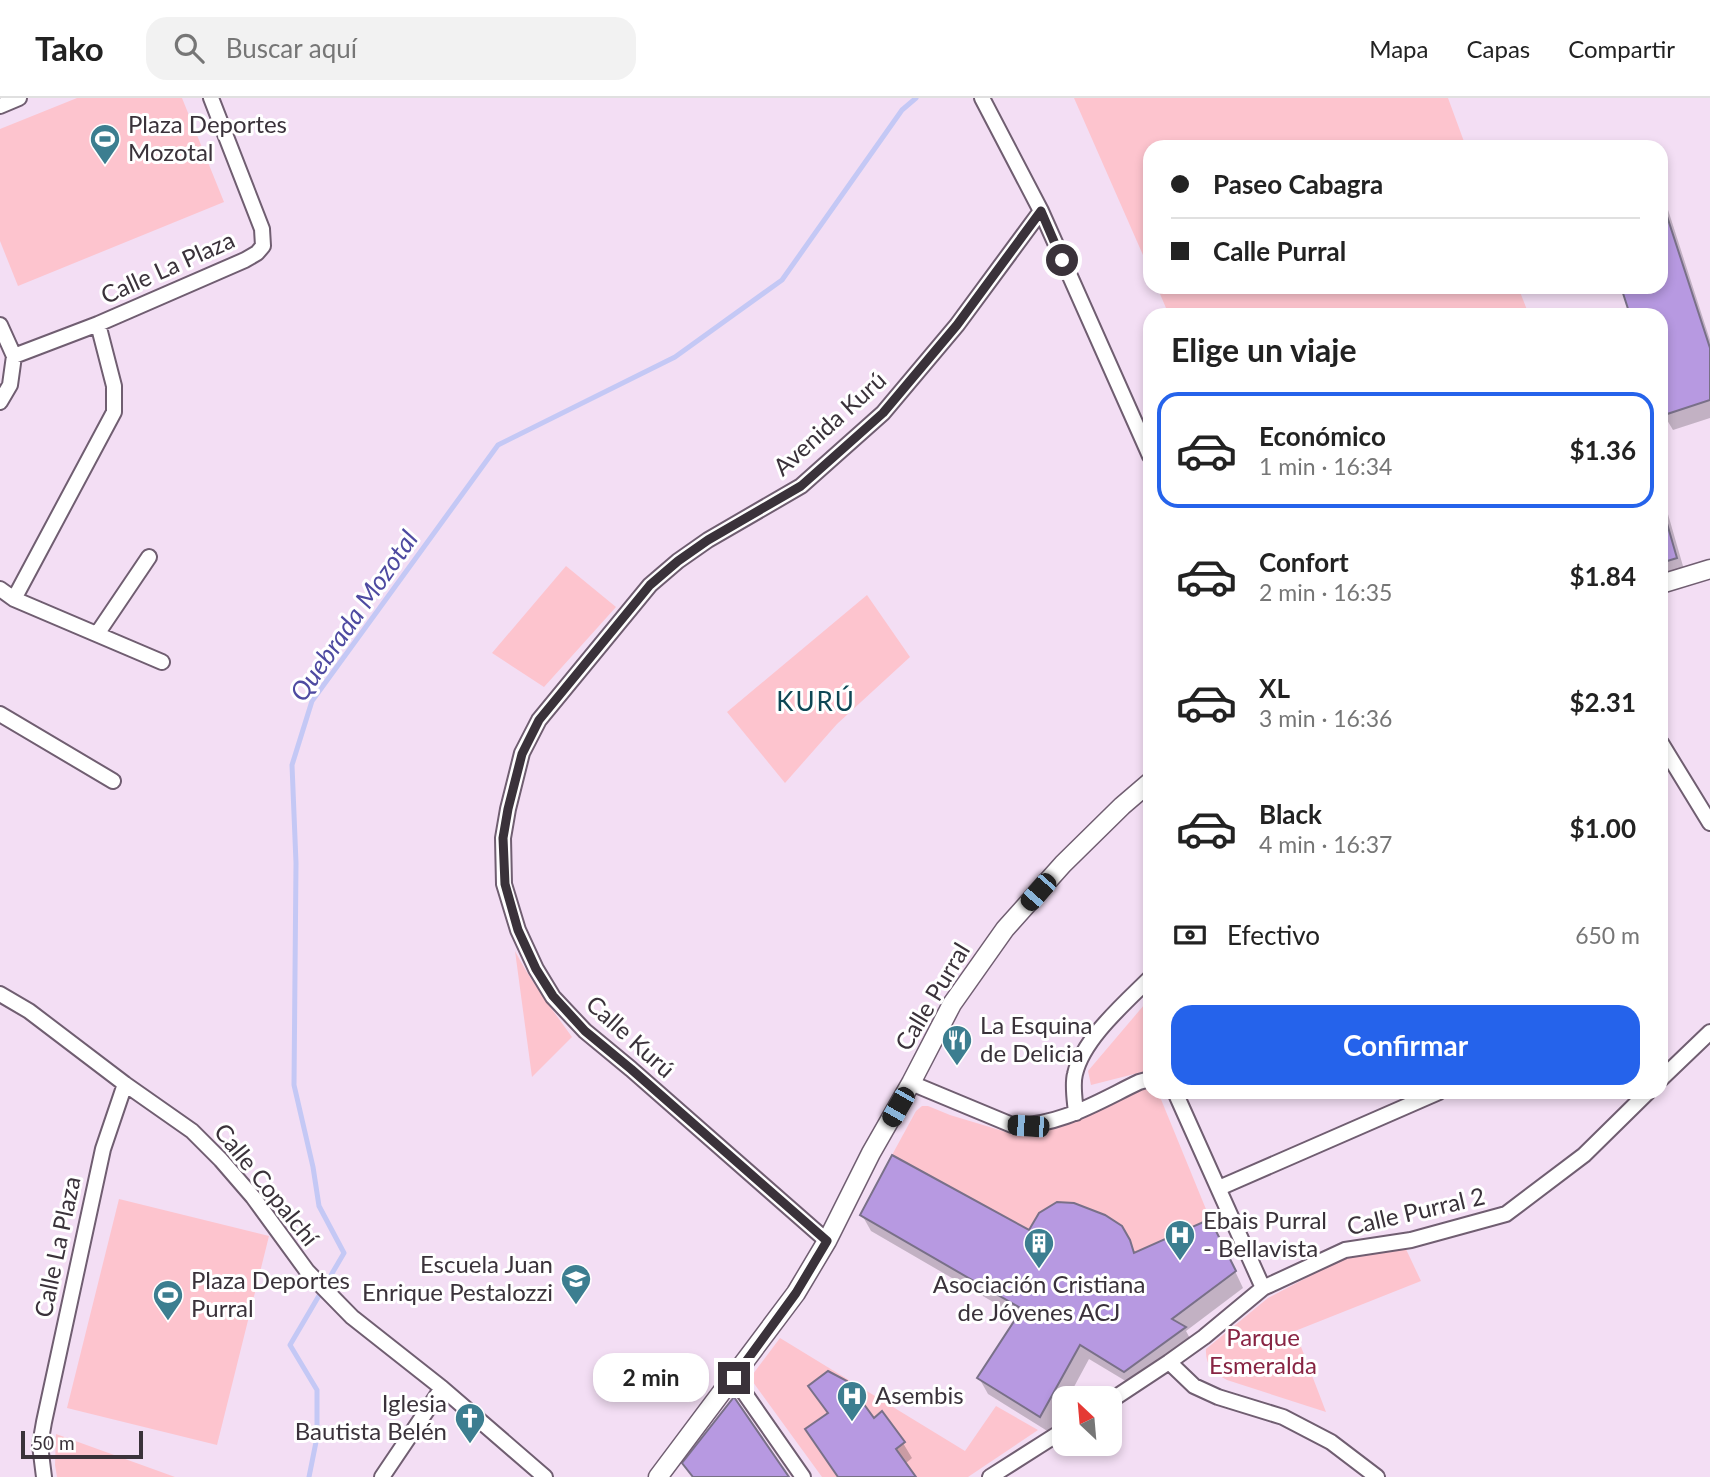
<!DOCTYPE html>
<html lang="es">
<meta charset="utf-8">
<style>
:root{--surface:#fff;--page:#f2f2f2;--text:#222;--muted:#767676;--line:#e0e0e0;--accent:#2563eb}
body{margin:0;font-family:Lato,sans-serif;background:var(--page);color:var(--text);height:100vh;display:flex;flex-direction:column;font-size:26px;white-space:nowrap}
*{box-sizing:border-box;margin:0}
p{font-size:23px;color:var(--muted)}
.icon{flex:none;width:38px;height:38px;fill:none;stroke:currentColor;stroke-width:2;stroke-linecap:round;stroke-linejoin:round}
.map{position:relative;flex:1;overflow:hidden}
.details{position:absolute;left:1143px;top:210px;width:525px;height:791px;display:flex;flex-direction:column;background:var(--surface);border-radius:21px;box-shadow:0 4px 10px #0003}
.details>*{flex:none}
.banner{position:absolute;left:1143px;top:42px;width:525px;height:154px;border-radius:21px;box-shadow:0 4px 10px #0003;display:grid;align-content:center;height:154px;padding:0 28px;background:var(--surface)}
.needle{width:46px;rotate:334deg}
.fabs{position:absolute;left:1052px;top:1288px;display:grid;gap:14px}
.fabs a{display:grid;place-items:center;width:70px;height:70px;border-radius:14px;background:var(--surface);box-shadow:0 4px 10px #0003;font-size:35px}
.scale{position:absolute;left:21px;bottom:18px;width:122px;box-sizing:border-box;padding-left:7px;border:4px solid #3a323a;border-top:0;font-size:19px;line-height:24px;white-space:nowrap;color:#3a323a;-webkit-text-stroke:5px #fff;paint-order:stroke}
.end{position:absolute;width:32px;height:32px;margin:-16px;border:9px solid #3a323a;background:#fff;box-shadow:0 0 0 4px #fff}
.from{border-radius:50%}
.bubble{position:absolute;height:49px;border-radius:21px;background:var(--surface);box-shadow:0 4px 10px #0003;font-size:23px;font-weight:700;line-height:49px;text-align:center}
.car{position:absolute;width:21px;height:42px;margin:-21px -10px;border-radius:9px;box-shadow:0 0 5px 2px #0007;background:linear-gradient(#222 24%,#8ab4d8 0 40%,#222 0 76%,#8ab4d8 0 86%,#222 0)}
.banner b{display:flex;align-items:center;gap:24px;height:66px;font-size:26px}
.banner b+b{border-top:2px solid var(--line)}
.banner i{width:18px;height:18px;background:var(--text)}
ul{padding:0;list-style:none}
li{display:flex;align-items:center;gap:21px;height:116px;margin:0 14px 10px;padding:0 14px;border:4px solid transparent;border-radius:21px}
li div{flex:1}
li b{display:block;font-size:26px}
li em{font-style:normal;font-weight:700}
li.selected{border-color:var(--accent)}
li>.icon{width:63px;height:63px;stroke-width:1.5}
h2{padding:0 28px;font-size:32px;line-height:84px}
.pay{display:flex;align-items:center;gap:18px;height:77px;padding:0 28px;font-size:26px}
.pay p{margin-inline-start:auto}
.cta{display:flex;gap:14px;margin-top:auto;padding:14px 28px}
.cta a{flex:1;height:80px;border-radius:21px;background:var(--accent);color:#fff;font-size:28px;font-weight:700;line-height:80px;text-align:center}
header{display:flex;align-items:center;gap:42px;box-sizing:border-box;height:98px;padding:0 35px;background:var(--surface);border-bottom:2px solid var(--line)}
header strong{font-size:33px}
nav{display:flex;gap:38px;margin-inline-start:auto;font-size:24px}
.search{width:490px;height:63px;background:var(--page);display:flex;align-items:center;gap:18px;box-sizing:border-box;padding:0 24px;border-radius:21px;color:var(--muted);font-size:26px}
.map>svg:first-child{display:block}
</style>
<header>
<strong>Tako</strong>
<div class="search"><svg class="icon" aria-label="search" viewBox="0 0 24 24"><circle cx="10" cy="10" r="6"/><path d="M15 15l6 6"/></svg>Buscar aquí</div>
<nav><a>Mapa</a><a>Capas</a><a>Compartir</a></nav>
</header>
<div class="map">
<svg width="1710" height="1379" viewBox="0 0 1710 1379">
<rect width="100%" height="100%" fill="#f3def4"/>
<path fill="#fdc4ce" d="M77 0H182L224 104 18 188 0 143V31Z
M1074 0H1448L1466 49H1150V173Z
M1157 189H1518L1529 217H1169Z
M566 468 616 509 544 589 492 555Z
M867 497 910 559 837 626 785 685 727 614Z
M515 853C531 884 552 911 572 939L532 979Z
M1150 900V972L1091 987 1088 973Z
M1145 987H1150V994H1158L1210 1121 1134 1155 1057 1104 1039 1115 1029 1132 892 1057 916 1013 922 1008H928L950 1017 1016 1037 1035 1036Z
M119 1101 269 1138 217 1347 67 1310Z
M1404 1147 1421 1183 1295 1233 1326 1314 1227 1282C1214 1275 1205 1267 1206 1251L1268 1200 1346 1159Z
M780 1240 965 1353 996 1308 1038 1332 968 1379H916L896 1351 882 1313 874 1320 847 1283 828 1273 809 1288 828 1315 805 1331 838 1379H822L750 1280Z
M56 1336 175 1379H57L55 1367Z"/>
<path fill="#0003" d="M1661 90 1710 242V320L1673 332 1664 317 1661 307V217H1632L1623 189H1661Z
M1661 392 1685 475 1661 483Z
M862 1117 1029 1135 1121 1129 1136 1156 1219 1139 1243 1190 1186 1233 1193 1246 1134 1288 1089 1261 1068 1300H1064V1307L1049 1334 988 1296 979 1280 1019 1219 871 1133Z
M811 1289 873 1322 903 1345 912 1360 905 1366 914 1379H838L807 1332 828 1317Z"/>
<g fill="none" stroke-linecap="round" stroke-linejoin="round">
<path stroke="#c4c8f5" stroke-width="5" d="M309 1379 317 1339V1292L290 1247 344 1155 319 1108 313 1069 294 987 296 765 292 667 312 603 498 347 675 259 782 182 902 12 916 0"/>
</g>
<path fill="#b799e1" stroke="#797088" stroke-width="2" d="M1661 106H1663L1710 250V302L1661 318V217H1630L1621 189H1661Z
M1664 415 1677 460 1661 465V416Z
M892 1057 1029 1132 1039 1115 1057 1104 1074 1105 1105 1117 1122 1128 1130 1142 1134 1155 1210 1121 1236 1173 1172 1221 1186 1229 1124 1274 1080 1247 1040 1319 977 1280 1022 1211 860 1117Z
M828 1273 847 1283 874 1320 882 1313 905 1344 896 1351 916 1379H838L805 1331 828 1315 808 1288Z
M734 1299 789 1379H693L682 1365Z"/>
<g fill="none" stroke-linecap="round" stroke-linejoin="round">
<g stroke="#705e71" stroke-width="18">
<path id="minor" d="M982 0 1041 113 1150 358
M0 8 19 0
M0 227 14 258 98 226 245 162 257 155 263 148 262 131 211 0
M0 304 10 287 14 258
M0 491 14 501 162 564
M14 501 114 314V288L98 226
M97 536 149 459
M0 616 113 683
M1661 645 1710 725
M0 896 29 913 125 986 192 1033 221 1062 253 1099 307 1173 352 1219 442 1290 545 1379
M1661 981 1710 934
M911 985 1012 1027C1057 1030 1099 1003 1139 984L1150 981
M1175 994 1263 1190
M1076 1015C1075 1003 1072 987 1075 976 1083 941 1125 905 1150 880
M1219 1090 1439 994
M827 1143 631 971 585 933 553 899 536 871 518 832 504 786 503 740 508 711 522 655 539 622 650 487 678 463 708 442 801 388 883 315 957 227 1041 113
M1169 1264 1194 1288 1218 1299 1283 1319 1331 1344 1377 1379
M734 1280 803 1379
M1110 1303 1169 1264 1204 1239 1263 1190 1345 1152 1411 1142 1506 1116 1584 1057 1648 994
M44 1379 40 1347 44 1324 103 1051 125 986
M382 1379 442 1290
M990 1379 1064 1332"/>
</g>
<g stroke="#705e71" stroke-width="21">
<path id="tertiary" d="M1661 486 1710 471
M658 1379 796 1195 827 1143 871 1055 911 985 952 906 1005 831 1038 794 1063 766 1122 708 1150 684"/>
</g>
<use href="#minor" stroke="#fff" stroke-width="14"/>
<use href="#tertiary" stroke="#fff" stroke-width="18"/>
</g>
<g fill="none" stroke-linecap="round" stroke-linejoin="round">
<path stroke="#3a323a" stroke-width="9" d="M734 1280 796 1195 827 1143 631 971 585 933 553 898 536 871 518 832 505 786 503 740 508 711 522 656 539 622 650 487 678 463 708 442 801 388 883 315 957 227 1041 113 1062 162"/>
</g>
<defs>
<g id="stadium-pin" transform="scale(1.575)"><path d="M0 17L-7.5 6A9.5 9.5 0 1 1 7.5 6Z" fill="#3c7e90" stroke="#fff"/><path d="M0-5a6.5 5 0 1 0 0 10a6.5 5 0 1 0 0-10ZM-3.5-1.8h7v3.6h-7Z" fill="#fff"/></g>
<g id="restaurant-pin" transform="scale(1.575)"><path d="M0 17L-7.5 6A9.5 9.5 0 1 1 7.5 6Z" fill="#3c7e90" stroke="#fff"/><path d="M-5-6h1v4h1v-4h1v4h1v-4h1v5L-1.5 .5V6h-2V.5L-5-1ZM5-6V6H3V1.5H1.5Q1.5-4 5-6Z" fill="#fff"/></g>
<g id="hospital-pin" transform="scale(1.575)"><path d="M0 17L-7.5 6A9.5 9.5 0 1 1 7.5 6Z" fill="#3c7e90" stroke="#fff"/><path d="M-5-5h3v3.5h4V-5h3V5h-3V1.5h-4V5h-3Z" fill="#fff"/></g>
<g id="building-pin" transform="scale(1.575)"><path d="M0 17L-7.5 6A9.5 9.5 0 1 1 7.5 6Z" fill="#3c7e90" stroke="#fff"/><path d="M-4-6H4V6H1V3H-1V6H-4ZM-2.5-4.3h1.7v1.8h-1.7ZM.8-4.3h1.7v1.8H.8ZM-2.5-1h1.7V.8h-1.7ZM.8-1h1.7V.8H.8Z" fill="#fff"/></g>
<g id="school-pin" transform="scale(1.575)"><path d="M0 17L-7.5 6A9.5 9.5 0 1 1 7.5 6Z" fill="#3c7e90" stroke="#fff"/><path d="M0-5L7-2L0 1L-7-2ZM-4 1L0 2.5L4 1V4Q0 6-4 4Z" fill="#fff"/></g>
<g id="church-pin" transform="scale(1.575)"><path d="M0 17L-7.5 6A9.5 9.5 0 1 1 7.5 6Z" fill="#3c7e90" stroke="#fff"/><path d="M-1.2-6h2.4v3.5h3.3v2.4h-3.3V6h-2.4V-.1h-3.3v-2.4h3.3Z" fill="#fff"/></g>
</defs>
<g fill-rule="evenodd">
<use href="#stadium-pin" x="105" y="41"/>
<use href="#restaurant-pin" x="957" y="942"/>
<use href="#hospital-pin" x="1180" y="1137"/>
<use href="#building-pin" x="1039" y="1145"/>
<use href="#school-pin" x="576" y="1181"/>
<use href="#stadium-pin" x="168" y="1197"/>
<use href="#hospital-pin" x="852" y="1298"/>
<use href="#church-pin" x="470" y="1320"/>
</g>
<g text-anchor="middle" stroke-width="6" stroke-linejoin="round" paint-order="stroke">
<g font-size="24" fill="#3a323a" stroke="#fff" text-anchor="start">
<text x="128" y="35">Plaza Deportes<tspan x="128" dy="28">Mozotal</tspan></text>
<text x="980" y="936">La Esquina<tspan x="980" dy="28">de Delicia</tspan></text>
<text x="1203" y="1131">Ebais Purral<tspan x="1203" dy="28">- Bellavista</tspan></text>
<text x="553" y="1175" text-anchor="end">Escuela Juan<tspan x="553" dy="28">Enrique Pestalozzi</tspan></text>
<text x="191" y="1191">Plaza Deportes<tspan x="191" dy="28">Purral</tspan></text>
<text x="1039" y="1195" text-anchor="middle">Asociación Cristiana<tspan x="1039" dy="28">de Jóvenes ACJ</tspan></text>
<text x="875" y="1306">Asembis</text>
<text x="447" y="1314" text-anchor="end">Iglesia<tspan x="447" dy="28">Bautista Belén</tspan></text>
</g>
<g font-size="24" fill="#3a323a" stroke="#fff">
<text transform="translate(168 170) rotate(-24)" y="8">Calle La Plaza</text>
<text transform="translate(830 326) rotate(-42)" y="8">Avenida Kurú</text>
<text transform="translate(933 899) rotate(-59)" y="8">Calle Purral</text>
<text transform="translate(630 939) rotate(42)" y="8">Calle Kurú</text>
<text transform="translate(266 1087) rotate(51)" y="8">Calle Copalchí</text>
<text transform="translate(1416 1114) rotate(-13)" y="8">Calle Purral 2</text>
<text transform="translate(58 1149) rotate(-78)" y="8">Calle La Plaza</text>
</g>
<g font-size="24" fill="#882443" stroke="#fff">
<text x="1263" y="1248">Parque<tspan x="1263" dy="28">Esmeralda</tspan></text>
</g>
<g font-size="26" font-style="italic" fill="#4e4aa1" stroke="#fff">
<text transform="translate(354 518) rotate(-55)" y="9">Quebrada Mozotal</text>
</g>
<g font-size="26" letter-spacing="2" fill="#0e4755" stroke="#fff">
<text x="816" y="613">KURÚ</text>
</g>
</g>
</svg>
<div class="fabs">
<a><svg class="needle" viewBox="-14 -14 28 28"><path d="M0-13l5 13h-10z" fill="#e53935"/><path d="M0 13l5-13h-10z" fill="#767676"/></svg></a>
</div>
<div class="scale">50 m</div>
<i class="end from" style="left:1062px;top:162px"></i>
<i class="end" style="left:734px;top:1280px"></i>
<div class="bubble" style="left:593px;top:1255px;width:116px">2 min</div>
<i class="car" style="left:1038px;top:794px;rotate:221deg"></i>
<i class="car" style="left:898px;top:1009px;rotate:210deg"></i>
<i class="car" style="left:1028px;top:1028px;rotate:274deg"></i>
<div class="banner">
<b><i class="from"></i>Paseo Cabagra</b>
<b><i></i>Calle Purral</b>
</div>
<section class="details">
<h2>Elige un viaje</h2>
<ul>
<li class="selected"><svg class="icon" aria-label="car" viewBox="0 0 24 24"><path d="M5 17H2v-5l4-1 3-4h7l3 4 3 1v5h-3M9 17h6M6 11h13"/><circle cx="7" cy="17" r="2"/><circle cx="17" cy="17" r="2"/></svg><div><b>Económico</b><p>1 min · 16:34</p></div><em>$1.36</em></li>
<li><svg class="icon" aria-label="car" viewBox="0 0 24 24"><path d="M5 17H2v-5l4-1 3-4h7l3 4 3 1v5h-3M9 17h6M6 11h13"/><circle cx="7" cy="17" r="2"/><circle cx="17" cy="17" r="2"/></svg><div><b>Confort</b><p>2 min · 16:35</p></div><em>$1.84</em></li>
<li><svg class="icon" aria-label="car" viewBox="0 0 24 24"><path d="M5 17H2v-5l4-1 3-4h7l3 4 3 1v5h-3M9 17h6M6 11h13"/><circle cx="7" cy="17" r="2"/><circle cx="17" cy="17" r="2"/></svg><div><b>XL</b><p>3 min · 16:36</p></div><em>$2.31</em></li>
<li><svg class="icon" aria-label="car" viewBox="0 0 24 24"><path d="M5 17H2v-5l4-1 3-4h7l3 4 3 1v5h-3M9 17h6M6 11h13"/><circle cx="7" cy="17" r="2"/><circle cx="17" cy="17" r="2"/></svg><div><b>Black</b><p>4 min · 16:37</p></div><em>$1.00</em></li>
</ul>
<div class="pay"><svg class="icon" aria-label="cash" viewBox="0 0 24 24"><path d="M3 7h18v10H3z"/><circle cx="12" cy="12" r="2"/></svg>Efectivo<p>650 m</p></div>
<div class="cta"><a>Confirmar</a></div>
</section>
</div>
